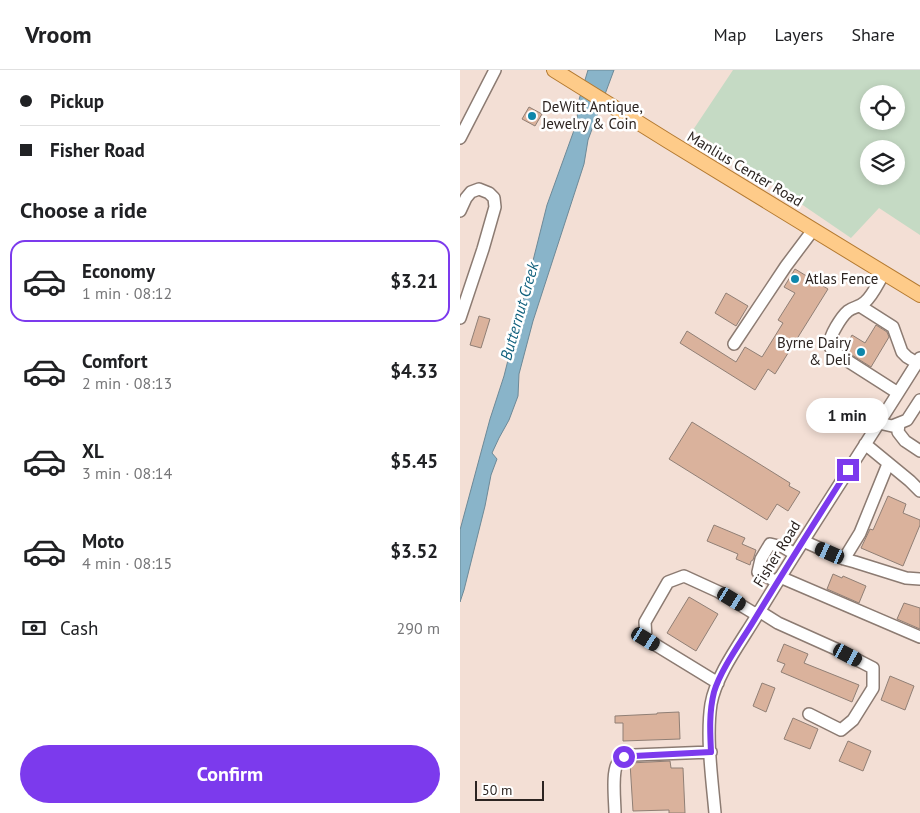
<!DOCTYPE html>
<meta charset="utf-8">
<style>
:root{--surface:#fff;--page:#f6f6f6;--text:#202124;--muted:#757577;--line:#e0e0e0;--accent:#7c3aed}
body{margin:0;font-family:"PT Sans",sans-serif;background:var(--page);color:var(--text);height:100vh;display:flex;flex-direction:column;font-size:19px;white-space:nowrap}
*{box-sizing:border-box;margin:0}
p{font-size:16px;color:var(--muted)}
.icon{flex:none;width:28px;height:28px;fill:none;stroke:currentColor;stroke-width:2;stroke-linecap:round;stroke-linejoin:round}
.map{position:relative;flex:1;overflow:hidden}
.sheet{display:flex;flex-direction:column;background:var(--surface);width:460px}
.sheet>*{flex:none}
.top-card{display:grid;align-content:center;height:110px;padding:0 20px;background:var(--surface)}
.controls{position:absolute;left:400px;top:15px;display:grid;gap:10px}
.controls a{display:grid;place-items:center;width:45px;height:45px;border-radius:50%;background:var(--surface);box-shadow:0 2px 8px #0003;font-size:25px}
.scale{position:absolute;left:15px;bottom:12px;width:69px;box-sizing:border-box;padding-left:5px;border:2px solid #2c2421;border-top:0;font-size:14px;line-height:18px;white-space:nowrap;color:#2c2421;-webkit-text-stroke:4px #fff;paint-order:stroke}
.end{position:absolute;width:22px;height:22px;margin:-11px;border:6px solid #7c3aed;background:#fff;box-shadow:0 0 0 2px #fff}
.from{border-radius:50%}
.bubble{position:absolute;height:35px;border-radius:18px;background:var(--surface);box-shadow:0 2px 8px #0003;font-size:16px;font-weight:800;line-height:35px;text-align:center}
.car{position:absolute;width:15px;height:30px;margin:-15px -8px;border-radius:6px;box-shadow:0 0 4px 1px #0007;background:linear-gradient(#222 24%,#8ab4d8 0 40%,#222 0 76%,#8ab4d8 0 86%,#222 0)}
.top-card b{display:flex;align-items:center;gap:18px;height:48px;font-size:19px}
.top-card b+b{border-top:1px solid var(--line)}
.top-card i{width:12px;height:12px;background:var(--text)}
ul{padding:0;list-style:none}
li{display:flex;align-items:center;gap:15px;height:82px;margin:0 10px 8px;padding:0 10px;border:2px solid transparent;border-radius:15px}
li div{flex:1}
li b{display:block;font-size:19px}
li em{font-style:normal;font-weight:800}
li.on{border-color:var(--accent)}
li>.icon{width:45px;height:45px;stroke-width:1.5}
h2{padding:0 20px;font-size:22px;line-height:60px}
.pay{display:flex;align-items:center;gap:12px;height:55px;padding:0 20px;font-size:19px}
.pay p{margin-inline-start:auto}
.action{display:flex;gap:10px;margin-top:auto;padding:10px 20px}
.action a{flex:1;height:58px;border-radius:30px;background:var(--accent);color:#fff;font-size:20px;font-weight:800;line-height:58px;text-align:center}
header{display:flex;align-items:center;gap:30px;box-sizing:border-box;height:70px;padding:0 25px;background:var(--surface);border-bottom:1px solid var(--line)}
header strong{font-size:24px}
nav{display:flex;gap:28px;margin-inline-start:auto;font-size:18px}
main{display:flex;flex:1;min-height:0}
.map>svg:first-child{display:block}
</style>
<header>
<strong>Vroom</strong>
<nav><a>Map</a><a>Layers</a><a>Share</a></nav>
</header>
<main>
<section class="sheet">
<div class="top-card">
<b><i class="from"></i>Pickup</b>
<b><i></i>Fisher Road</b>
</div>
<h2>Choose a ride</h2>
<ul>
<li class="on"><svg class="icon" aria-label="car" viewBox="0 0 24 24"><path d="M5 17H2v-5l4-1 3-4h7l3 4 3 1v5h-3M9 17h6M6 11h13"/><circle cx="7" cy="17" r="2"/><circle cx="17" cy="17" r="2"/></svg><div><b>Economy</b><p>1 min · 08:12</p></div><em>$3.21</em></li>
<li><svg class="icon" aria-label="car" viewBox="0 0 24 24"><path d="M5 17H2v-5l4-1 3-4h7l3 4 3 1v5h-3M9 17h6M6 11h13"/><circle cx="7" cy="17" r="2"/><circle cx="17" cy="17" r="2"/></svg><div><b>Comfort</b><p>2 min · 08:13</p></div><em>$4.33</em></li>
<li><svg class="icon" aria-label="car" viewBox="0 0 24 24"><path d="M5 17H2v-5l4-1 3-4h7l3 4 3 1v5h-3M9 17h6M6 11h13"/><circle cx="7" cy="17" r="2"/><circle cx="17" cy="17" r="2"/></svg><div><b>XL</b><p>3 min · 08:14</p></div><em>$5.45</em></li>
<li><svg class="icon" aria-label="car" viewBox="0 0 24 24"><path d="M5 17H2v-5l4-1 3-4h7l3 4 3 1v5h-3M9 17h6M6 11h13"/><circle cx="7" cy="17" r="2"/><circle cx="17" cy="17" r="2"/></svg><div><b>Moto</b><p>4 min · 08:15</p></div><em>$3.52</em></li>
</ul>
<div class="pay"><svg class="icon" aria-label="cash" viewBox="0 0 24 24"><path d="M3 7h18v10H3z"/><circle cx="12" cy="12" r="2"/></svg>Cash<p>290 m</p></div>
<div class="action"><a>Confirm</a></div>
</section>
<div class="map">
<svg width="460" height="743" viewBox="0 0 460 743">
<rect width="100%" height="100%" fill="#f3dfd5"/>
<path fill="#c5dac4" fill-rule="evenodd" d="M273 0H460V165L419 138 391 168 233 60ZM409 24H436V51H409ZM409 79H436V106H409Z"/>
<path fill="#89b4c9" stroke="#6d8997" d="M128 0H154L128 70 124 94 73 251 59 304 58 326 49 350 39 368 32 383 37 389 31 405 25 436 4 520 0 532V460L30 349 44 306 87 135 117 52 118 33Z"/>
<path fill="#dab29c" stroke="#907f75" d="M69 37 82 44 75 56 62 49Z
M335 199 368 219 315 304 308 299 295 320 220 273 227 261 276 292 285 277 302 287 323 253 318 250 335 223 324 217Z
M266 223 288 236 276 256 255 243Z
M19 246 30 249 21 278 10 275Z
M416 255 427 262 429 267 411 297 384 280 392 265 405 273Z
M232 352 330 413 329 416 340 422 328 441 317 434 307 450 209 389Z
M428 426 446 434 443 443 460 450V455L443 496 401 478 410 459 413 460Z
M254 455 285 468 282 474 296 480 293 490 291 491 290 495 276 489 278 484 247 471Z
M373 504 382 508 383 506 406 516 399 533 367 519Z
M229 527 258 544 236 581 207 563Z
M444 533 460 538V559L437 549Z
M324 574 348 584 344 593 399 615 392 632 321 602 325 594 317 591Z
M430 606 454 616 445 640 421 630Z
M302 613 315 618 306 642 293 636Z
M219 642 220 669 163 671V653H155V646L197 644V643Z
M333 648 358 659 350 679 324 669Z
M388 671 411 681 403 701 379 691Z
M210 691 211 698H223L225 743H209V740L173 741 170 693Z"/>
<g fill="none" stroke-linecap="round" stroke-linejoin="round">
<g stroke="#8c7b72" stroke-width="14">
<path id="minor" d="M0 68 35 0
M0 141 6 128 11 122 19 119 29 123 34 128 35 137 23 179 0 248
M424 203C418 213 413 225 405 232 400 237 393 237 388 241 382 246 368 267 370 275 370 280 376 283 380 286L438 323
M400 236 433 257 442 282 447 287 457 293
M274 274 326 196 353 160
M419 353 432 356 447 350 460 330
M439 354 438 362 445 371 460 381
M405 374 450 411 460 421
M343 471 384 489 395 492 446 508 460 509
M384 489 400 463 428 394
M320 507 460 567
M317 512 298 502 301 489 310 474 323 477 335 484
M299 541 318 553 376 579 413 598V618L393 650 381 660 349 644
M258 613 186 569 185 552 208 512 224 506 259 522 297 545
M155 743C155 731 151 699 159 691 162 686 168 686 174 685L251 682
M255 743C252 709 246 667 251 634 256 605 281 572 296 547 349 459 406 375 460 288"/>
</g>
<g stroke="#b47a31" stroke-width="16">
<path id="major" d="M94 0 208 71 460 225"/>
</g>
<use href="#minor" stroke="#fff" stroke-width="11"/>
<use href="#major" stroke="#fecb89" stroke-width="14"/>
</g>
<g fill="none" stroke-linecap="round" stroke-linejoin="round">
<path stroke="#7c3aed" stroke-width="6" d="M164 687 174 686 251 682C250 662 249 642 254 622 261 599 281 572 293 552 324 501 356 450 388 400"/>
</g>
<g fill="#0f87ab" stroke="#fff" stroke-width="2">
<circle cx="72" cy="46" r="5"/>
<circle cx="335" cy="209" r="5"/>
<circle cx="401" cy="282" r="5"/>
</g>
<g text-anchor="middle" stroke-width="5" stroke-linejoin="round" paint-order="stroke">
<g font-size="15" fill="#2c2421" stroke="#fff" text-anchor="start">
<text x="82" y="42">DeWitt Antique,<tspan x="82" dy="17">Jewelry &amp; Coin</tspan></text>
<text x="345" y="214">Atlas Fence</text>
<text x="391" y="278" text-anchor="end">Byrne Dairy<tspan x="391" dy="17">&amp; Deli</tspan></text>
</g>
<g font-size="15" fill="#2c2421" stroke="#fff">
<text transform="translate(285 99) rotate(31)" y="5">Manlius Center Road</text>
<text transform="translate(317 484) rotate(-58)" y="5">Fisher Road</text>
</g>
<g font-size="16" font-style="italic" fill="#0e5f7c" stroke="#fff">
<text transform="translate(59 241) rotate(-74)" y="6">Butternut Creek</text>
</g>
</g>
</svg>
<div class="controls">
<a><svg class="icon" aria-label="locate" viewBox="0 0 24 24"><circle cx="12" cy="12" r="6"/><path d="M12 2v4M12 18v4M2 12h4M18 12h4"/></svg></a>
<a><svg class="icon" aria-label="layers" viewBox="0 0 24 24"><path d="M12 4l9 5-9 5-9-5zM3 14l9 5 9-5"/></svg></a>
</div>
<div class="scale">50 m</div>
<i class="end from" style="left:164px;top:687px"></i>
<i class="end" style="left:388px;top:400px"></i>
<div class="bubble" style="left:346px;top:328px;width:82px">1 min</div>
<i class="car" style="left:370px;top:483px;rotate:294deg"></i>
<i class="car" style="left:272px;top:529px;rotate:121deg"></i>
<i class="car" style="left:186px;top:569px;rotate:121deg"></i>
<i class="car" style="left:388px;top:585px;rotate:118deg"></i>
</div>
</main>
